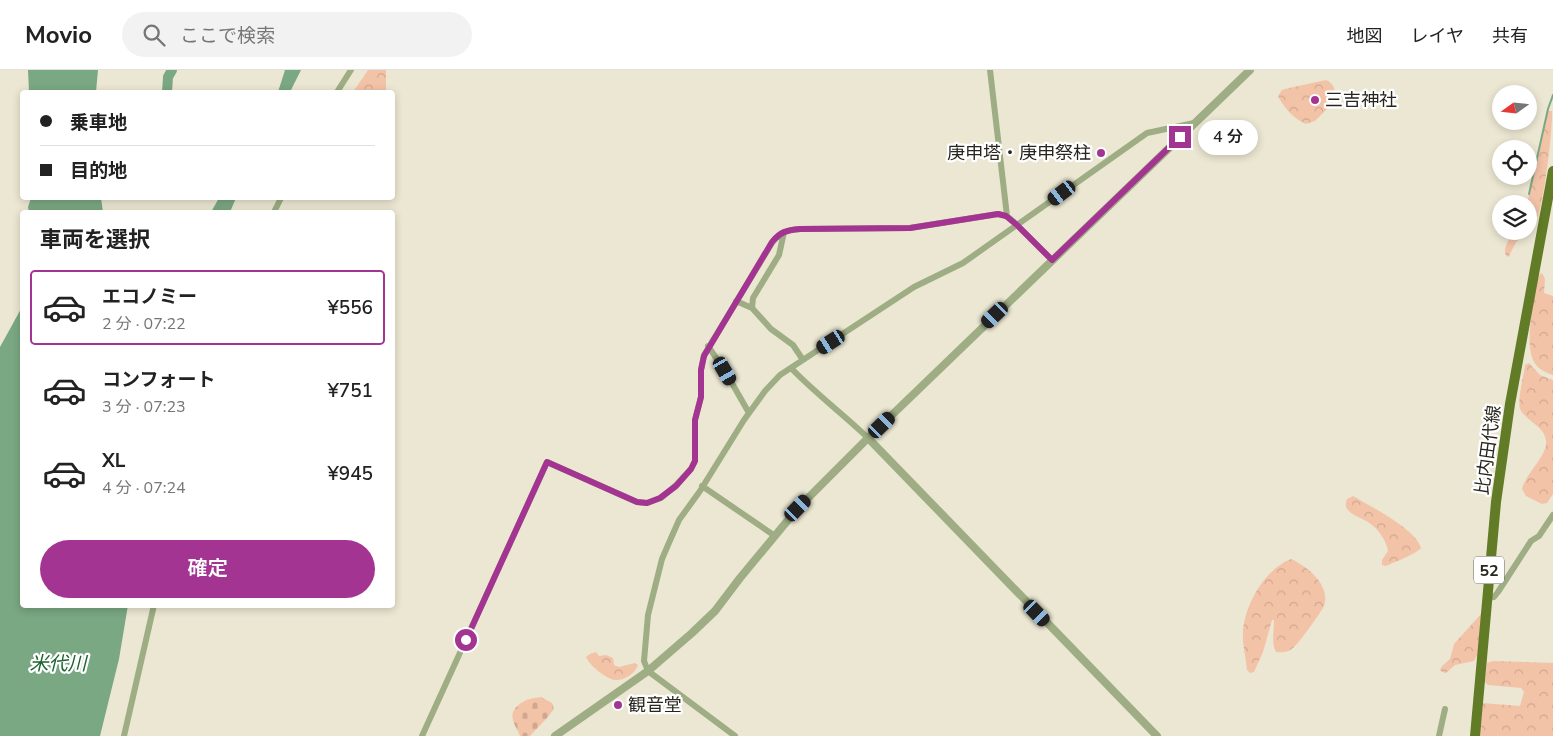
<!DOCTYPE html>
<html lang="ja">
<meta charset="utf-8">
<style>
:root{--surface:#fff;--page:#f2f2f2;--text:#222;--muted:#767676;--line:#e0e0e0;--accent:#a43492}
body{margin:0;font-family:"Nunito Sans","Noto Sans JP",sans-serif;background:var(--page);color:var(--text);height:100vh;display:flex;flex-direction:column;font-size:19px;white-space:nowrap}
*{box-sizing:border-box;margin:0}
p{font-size:16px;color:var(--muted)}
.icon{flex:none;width:28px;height:28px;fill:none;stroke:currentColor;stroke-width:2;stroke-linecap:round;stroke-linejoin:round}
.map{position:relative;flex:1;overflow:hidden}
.sheet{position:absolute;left:20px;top:140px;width:375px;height:398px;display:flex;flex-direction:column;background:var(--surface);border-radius:5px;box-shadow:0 2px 8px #0003}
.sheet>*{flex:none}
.hud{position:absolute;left:20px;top:20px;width:375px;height:110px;border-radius:5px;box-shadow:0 2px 8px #0003;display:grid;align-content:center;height:110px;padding:0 20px;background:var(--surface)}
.needle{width:32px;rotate:255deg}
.fabs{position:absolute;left:1492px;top:15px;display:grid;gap:10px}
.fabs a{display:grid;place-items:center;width:45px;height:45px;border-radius:50%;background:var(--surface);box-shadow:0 2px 8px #0003;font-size:25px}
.end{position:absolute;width:22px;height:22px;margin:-11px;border:6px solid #a43492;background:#fff;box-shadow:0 0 0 2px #fff}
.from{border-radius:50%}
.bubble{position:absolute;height:35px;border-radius:18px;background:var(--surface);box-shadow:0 2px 8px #0003;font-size:16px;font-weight:600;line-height:35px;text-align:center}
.car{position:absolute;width:15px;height:30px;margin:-15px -8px;border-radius:6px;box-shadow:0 0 4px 1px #0007;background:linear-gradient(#222 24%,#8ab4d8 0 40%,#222 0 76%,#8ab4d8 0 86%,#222 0)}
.hud b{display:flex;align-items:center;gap:18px;height:48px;font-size:19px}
.hud b+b{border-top:1px solid var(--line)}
.hud i{width:12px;height:12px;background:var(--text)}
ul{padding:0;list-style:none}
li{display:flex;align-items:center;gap:15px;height:75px;margin:0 10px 8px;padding:0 10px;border:2px solid transparent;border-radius:5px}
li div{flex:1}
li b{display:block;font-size:19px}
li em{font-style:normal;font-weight:600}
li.current{border-color:var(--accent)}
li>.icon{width:45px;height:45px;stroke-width:1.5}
h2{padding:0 20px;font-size:22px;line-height:60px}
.cta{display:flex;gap:10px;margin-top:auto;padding:10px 20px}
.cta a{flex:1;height:58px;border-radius:30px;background:var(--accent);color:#fff;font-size:20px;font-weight:600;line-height:58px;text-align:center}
header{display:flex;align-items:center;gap:30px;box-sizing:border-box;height:70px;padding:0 25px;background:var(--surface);border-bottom:1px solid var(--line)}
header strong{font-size:24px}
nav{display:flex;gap:28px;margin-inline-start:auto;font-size:18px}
.search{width:350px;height:45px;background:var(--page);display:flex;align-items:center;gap:12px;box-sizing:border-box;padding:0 18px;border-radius:28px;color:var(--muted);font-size:19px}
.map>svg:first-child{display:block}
</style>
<header>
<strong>Movio</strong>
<div class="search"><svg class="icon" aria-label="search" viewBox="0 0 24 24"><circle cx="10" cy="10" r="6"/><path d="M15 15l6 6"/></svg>ここで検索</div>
<nav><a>地図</a><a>レイヤ</a><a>共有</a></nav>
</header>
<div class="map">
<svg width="1553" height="666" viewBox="0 0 1553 666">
<defs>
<pattern id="forest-crowns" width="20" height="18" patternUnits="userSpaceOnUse" patternTransform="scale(1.25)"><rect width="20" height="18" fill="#f3c3a8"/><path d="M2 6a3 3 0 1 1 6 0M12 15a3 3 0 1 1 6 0" fill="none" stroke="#d0a790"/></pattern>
<pattern id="cemetery-stones" width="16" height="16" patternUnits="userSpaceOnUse" patternTransform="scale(1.25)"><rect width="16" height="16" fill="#f3c3a8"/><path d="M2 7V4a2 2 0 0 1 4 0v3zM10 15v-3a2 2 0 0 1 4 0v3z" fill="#d0a790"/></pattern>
</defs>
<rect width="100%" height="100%" fill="#ebe7d2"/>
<path fill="url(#forest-crowns)" d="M368 0H386V22H353Z
M1326 10C1336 15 1335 21 1335 31L1315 51 1306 54C1294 49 1284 38 1278 26L1282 20 1289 18Z
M1548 41H1552C1553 58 1544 132 1537 149L1532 151 1529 160V134H1527Z
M1514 161H1528L1523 167 1516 172 1509 186 1507 187C1501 179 1510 169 1514 161Z
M1542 203 1545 209 1544 223 1553 226V305C1546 303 1538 299 1534 292 1524 274 1534 233 1536 213L1540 204Z
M1529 293 1540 305 1553 310V424L1547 433 1542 434 1526 426 1522 419C1526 403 1548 385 1546 371 1545 357 1528 352 1521 341 1516 334 1524 305 1525 295Z
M1353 426C1370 436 1416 459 1421 478 1416 484 1395 492 1386 496L1382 495V490L1388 481C1386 469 1378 459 1368 452 1359 446 1341 443 1347 429Z
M1291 489C1307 496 1331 515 1324 536 1322 541 1299 573 1294 577 1289 582 1283 583 1276 582 1271 572 1274 562 1274 550H1272L1263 582 1254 602 1250 603 1247 600C1246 588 1242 573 1243 561 1245 534 1265 499 1291 489Z
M1481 544 1482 547 1478 584 1474 591 1455 595 1446 603 1442 602 1440 600 1442 596 1450 589 1454 574Z
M596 582 599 586 606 585 613 588 614 595 619 597 635 593 638 595C635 604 623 611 615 610 606 609 589 595 586 587L590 584Z
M1493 591 1553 593V666H1479L1482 633 1520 636 1524 622 1521 618 1488 615 1485 612 1487 593Z"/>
<path fill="url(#cemetery-stones)" d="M541 627 552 633 554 639 547 648 530 666H520C514 652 506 644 521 633 527 629 533 628 541 627Z"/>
<path fill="#7aa882" d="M28 0H98L96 22H29Z
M285 0H301L290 22H278Z
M31 128H101L103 142H29L28 137Z
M219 128H236L230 142H211Z
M22 237V535H128L119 589 100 666H0V277Z"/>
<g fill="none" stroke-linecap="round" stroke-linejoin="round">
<path stroke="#7aa882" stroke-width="2" d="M1529 124 1548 39 1553 25"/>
<path stroke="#7aa882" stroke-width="10" d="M167 22 168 7 172 0"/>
<path stroke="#9ead83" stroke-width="6" d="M990 0 1007 146
M337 22 351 0
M274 142 281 128
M736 231 752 238 771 259 793 275 803 290
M752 238 753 228 779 185 784 162
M708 276 725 301 749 343
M791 298C815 323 843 344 868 368
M702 416 775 466
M1487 528 1494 527 1498 522 1531 471 1539 466 1553 445
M124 666 154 535
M422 666 547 392 637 432 647 433 661 428 675 416 691 399 695 391V350L701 327V300L704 285 772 173C780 162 787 160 800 159L910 158 998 144 1007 146 1017 155 1052 190
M735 666 648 601 644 591 648 545 662 489 668 475 679 450 700 421 744 350 765 321 780 305 914 217 963 193 1147 63 1194 53
M1439 666 1445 639"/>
<path stroke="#9ead83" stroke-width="8" d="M868 368 1157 666
M555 666 648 601 692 563 715 541 740 508 798 438 868 368 1250 0"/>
<path stroke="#627b26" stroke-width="10" d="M1475 666 1496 432 1510 334 1553 101"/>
</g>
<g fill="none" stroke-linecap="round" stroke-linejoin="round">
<path stroke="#a43492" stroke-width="6" d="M466 570 547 392 637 432 647 433 660 428 676 416 691 399 695 391V350L701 327V300L704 286 772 172C780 162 787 160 800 159L910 158 998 144 1006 146 1017 155 1052 190 1180 67"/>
</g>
<g fill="#a43492" stroke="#fff" stroke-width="2">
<circle cx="1315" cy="30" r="5"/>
<circle cx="1101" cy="83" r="5"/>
<circle cx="618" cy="635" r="5"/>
</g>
<g text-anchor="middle" stroke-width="4.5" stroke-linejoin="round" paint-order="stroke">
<rect fill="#fff" stroke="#686762" stroke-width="1" x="1474" y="486.5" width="30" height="27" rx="4"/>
<g font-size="16" font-weight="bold" fill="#27261e">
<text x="1489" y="506">52</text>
</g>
<g font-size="18" fill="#27261e" stroke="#fff" text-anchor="start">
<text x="1325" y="36">三吉神社</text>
<text x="1091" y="89" text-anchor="end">庚申塔・庚申祭柱</text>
<text x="628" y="641">観音堂</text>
</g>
<g font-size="18" fill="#27261e" stroke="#fff">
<text transform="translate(1488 380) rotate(-82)" y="6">比内田代線</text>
</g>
<g font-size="19" font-style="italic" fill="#1f6331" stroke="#fff">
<text x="58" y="600">米代川</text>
</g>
</g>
</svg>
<div class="fabs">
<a><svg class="needle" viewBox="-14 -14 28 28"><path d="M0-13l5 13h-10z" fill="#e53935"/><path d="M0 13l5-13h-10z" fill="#767676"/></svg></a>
<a><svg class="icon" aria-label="locate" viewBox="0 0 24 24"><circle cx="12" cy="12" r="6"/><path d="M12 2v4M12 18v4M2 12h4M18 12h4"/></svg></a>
<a><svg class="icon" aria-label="layers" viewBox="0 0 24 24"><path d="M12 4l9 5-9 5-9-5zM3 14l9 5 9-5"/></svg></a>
</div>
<i class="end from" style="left:466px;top:570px"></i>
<i class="end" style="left:1180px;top:67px"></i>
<div class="bubble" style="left:1198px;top:50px;width:60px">4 分</div>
<i class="car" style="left:1062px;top:123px;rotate:233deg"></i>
<i class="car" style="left:995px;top:245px;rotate:226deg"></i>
<i class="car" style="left:831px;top:272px;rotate:237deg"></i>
<i class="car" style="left:725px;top:301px;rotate:150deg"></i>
<i class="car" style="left:882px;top:355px;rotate:46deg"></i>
<i class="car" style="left:798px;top:438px;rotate:44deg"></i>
<i class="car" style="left:1037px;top:543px;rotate:136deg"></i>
<div class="hud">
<b><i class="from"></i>乗車地</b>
<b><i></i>目的地</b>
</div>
<section class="sheet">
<h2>車両を選択</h2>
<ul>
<li class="current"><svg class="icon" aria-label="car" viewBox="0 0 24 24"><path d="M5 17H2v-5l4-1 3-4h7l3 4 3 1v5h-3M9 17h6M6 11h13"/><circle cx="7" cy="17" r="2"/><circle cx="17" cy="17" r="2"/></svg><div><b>エコノミー</b><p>2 分 · 07:22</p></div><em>¥556</em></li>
<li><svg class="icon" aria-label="car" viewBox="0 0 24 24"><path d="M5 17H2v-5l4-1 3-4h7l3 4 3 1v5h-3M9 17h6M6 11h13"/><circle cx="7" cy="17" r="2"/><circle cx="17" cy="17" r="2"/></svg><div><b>コンフォート</b><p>3 分 · 07:23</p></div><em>¥751</em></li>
<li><svg class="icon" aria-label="car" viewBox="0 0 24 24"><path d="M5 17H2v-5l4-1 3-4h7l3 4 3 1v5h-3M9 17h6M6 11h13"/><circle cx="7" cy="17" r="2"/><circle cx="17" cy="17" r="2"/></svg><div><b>XL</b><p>4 分 · 07:24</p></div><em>¥945</em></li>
</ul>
<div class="cta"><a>確定</a></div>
</section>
</div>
